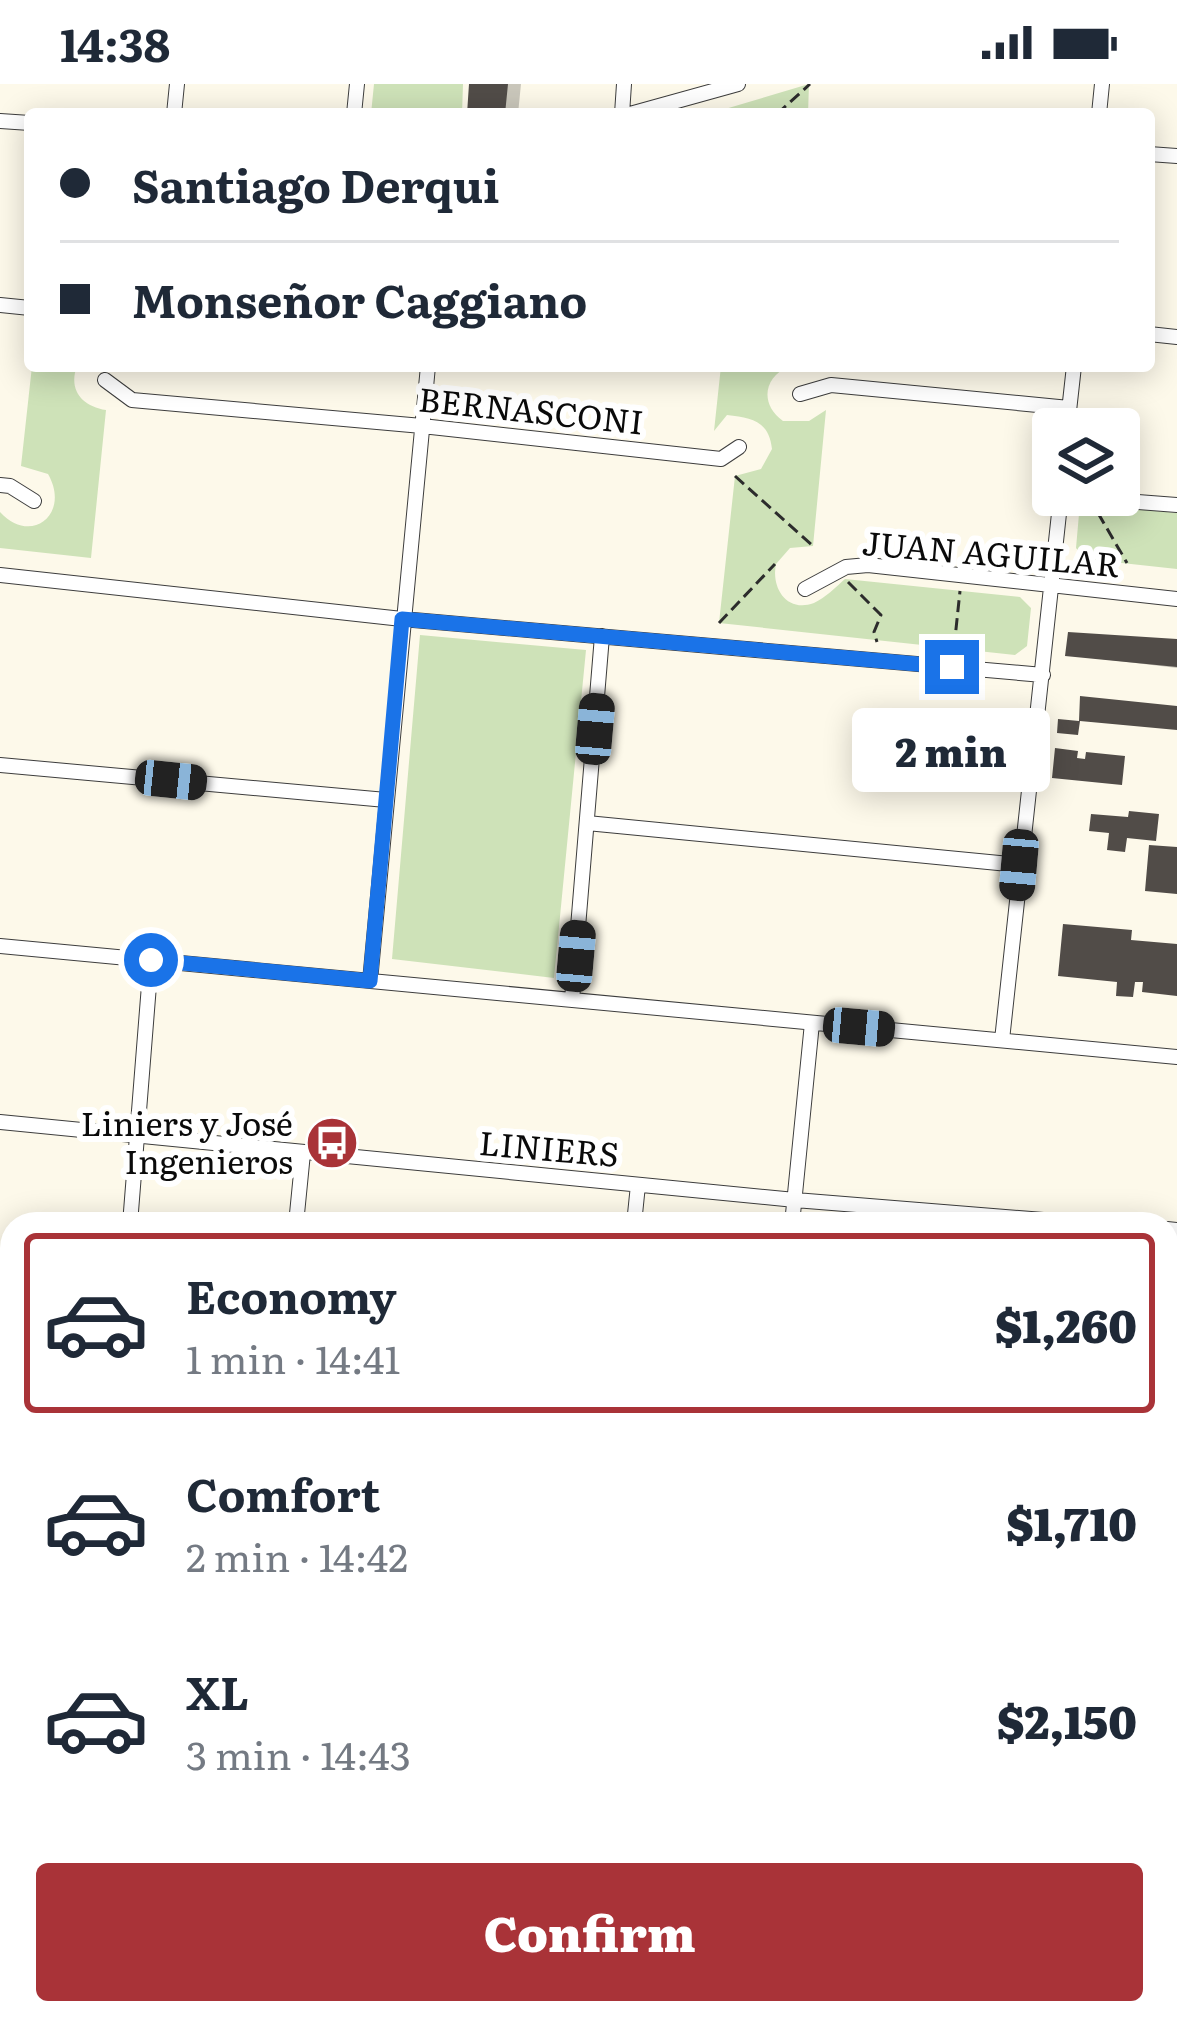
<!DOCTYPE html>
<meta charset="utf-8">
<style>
:root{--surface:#fff;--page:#f2f2f3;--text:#1f2937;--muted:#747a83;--line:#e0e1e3;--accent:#a93338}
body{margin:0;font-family:Literata,serif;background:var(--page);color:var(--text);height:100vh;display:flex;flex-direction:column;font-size:45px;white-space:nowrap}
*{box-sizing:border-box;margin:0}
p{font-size:39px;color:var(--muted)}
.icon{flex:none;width:66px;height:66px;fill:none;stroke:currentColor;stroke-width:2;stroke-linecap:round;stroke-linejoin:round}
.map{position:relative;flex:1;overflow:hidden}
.details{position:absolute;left:0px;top:1128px;width:1179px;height:813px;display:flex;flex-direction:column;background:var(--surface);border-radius:36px 36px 0 0;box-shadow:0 6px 30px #0003}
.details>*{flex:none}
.hud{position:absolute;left:24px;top:24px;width:1131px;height:264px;border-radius:12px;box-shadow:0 6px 30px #0003;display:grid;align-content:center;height:264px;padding:0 36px;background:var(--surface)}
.controls{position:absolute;left:1032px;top:324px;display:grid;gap:24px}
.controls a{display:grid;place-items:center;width:108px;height:108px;border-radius:12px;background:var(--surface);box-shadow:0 6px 30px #0003;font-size:60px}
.end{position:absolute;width:54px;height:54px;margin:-27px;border:15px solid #1a73e8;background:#fff;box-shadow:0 0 0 6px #fff}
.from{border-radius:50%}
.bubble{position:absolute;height:84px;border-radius:12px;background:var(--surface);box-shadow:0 6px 30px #0003;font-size:39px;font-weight:800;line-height:84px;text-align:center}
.car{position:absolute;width:36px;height:72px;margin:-36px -18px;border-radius:15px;box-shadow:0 0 9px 3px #0007;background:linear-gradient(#222 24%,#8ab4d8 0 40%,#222 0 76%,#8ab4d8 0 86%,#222 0)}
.hud b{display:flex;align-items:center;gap:42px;height:114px;font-size:45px}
.hud b+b{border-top:3px solid var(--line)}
.hud i{width:30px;height:30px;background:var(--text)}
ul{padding:21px 0 0;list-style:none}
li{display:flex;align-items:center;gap:36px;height:180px;margin:0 24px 18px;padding:0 12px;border:6px solid transparent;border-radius:12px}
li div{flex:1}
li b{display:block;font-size:45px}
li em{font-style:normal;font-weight:800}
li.current{border-color:var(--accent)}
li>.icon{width:108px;height:108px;stroke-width:1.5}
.action{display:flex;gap:24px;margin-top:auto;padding:24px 36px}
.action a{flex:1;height:138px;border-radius:12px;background:var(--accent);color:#fff;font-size:48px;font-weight:800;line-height:138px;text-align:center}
.status{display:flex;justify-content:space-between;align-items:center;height:84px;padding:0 60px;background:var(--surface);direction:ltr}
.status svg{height:33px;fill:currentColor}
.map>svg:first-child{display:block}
</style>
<div class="status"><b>14:38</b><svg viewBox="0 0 49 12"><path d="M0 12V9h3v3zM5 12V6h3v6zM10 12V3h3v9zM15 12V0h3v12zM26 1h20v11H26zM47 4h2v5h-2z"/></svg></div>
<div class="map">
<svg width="1177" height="1939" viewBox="0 0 1177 1939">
<rect width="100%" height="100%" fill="#fdf9ea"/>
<path fill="#cee2b8" d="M374 0H463L462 30H371Z
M809 0 808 30H707L715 28Z
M32 282H77C68 306 82 322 106 326L91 474 0 464V428C31 462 71 430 48 390L21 382Z
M721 282H789C763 294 760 320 783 337H809L826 326 813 462 790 464 776 480C771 503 786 529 814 519 825 514 836 503 845 495L1020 513 1031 524 1027 562 1015 571 719 539 735 392 761 385 772 365C769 337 752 334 727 331L714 347Z
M1093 421 1177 429V485L1085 475 1076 464 1079 430Z
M420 551 586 566 554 894 392 875Z"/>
<path fill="#0003" d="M472 0H521L518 30H470Z
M1177 559V584L1068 571Z"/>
<path fill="#514c48" d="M469 0H508L505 30H467Z
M1068 548 1177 555V583L1065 572Z
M1080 612 1177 622V646L1080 637 1078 651 1057 649 1058 635 1079 637Z
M1055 664 1078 667 1077 674 1085 675 1086 668 1125 672 1122 701 1052 694Z
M1129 727 1159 730 1156 757 1127 754 1125 768 1107 766 1109 749 1089 747 1091 730 1128 733Z
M1149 761 1177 763V810L1145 807Z
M1063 840 1132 846 1131 856 1177 860V912L1142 908 1143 898H1135L1133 913 1116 912 1117 898 1058 892Z"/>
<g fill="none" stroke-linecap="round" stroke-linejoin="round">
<g stroke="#3d3d3d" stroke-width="16">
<path id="minor" d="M174 30 177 0
M354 30 357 0
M622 30 624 0
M630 30 738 0
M1099 30 1102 0
M0 37 30 39
M1149 70 1177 72
M0 221 30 224
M1149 250 1177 253
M105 296 132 316 422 342 721 375 739 363
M800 310 831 301 1069 324
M1067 345 1074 282
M0 401 10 402 34 417
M1060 412 1177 421
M0 491 402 535 1043 591
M805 505 846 483 868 481 1177 515
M0 681 386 716
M587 739 1019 781
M0 862 1177 973
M370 897 428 282
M572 916 602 552
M1002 956 1061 411
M0 1038 795 1116 1093 1140
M130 1140 151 876
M296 1140 303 1069
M634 1140 638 1101
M792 1140 812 939
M1167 1145 1177 1146
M0 1201 12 1202
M1167 1299 1177 1300
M0 1349 12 1350
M1167 1458 1177 1460
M0 1595 12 1596
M1167 1708 1177 1709
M0 1781 12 1782
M1167 1895 1177 1896
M222 1939 223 1929
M559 1939 560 1929
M899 1939 900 1929"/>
</g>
<path stroke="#2c2c2c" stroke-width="3" stroke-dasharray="12 6" stroke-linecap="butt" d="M715 28 717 30
M777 30 810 0
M735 392 813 462
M1098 429 1127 479
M848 498 881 531 874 548 877 558
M719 539 775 480
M954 564 960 507"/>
<use href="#minor" stroke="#fff" stroke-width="14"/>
</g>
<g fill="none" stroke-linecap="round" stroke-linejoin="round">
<path stroke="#1a73e8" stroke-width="15" d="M151 876 370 897 402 535 952 583"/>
</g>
<defs>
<g id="bus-disc" transform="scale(2.7)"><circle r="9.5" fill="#a93338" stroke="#fff"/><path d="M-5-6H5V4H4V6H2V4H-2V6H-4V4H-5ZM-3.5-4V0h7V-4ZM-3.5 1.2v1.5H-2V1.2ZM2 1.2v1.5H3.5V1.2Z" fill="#fff"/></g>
</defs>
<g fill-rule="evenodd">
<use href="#bus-disc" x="332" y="1059"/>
</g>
<g text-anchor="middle" stroke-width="12" stroke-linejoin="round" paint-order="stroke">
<g font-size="33" fill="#0a0a0a" stroke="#fff">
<text transform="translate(531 327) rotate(6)" y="12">BERNASCONI</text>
<text transform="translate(991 470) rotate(5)" y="12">JUAN AGUILAR</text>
<text transform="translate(549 1065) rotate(5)" y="12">LINIERS</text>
</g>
<g font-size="33" fill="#0a0a0a" stroke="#fff" text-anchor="end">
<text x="293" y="1052">Liniers y José<tspan x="293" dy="38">Ingenieros</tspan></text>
</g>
</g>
</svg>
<div class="controls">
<a><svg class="icon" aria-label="layers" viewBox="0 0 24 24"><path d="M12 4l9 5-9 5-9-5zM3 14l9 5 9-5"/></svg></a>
</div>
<i class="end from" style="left:151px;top:876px"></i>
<i class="end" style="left:952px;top:583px"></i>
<div class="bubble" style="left:852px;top:624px;width:198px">2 min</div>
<i class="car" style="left:595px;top:645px;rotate:5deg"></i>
<i class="car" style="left:171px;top:696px;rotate:96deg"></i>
<i class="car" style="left:1019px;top:781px;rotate:185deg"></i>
<i class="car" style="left:576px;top:872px;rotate:5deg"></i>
<i class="car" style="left:859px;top:943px;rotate:95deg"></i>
<div class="hud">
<b><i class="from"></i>Santiago Derqui</b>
<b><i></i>Monseñor Caggiano</b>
</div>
<section class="details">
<ul>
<li class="current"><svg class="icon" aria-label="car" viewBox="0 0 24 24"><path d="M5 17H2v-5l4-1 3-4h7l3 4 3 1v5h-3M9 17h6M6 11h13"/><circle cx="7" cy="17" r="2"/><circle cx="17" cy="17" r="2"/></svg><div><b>Economy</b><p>1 min · 14:41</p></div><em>$1,260</em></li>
<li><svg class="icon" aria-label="car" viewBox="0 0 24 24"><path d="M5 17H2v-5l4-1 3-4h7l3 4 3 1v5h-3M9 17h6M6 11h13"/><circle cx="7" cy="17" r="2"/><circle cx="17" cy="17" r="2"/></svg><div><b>Comfort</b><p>2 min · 14:42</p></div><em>$1,710</em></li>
<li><svg class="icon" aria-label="car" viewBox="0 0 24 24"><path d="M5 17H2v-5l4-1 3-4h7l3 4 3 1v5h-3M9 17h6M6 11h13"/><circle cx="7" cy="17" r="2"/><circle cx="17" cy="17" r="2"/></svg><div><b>XL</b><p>3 min · 14:43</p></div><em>$2,150</em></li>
</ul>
<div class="action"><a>Confirm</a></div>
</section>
</div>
